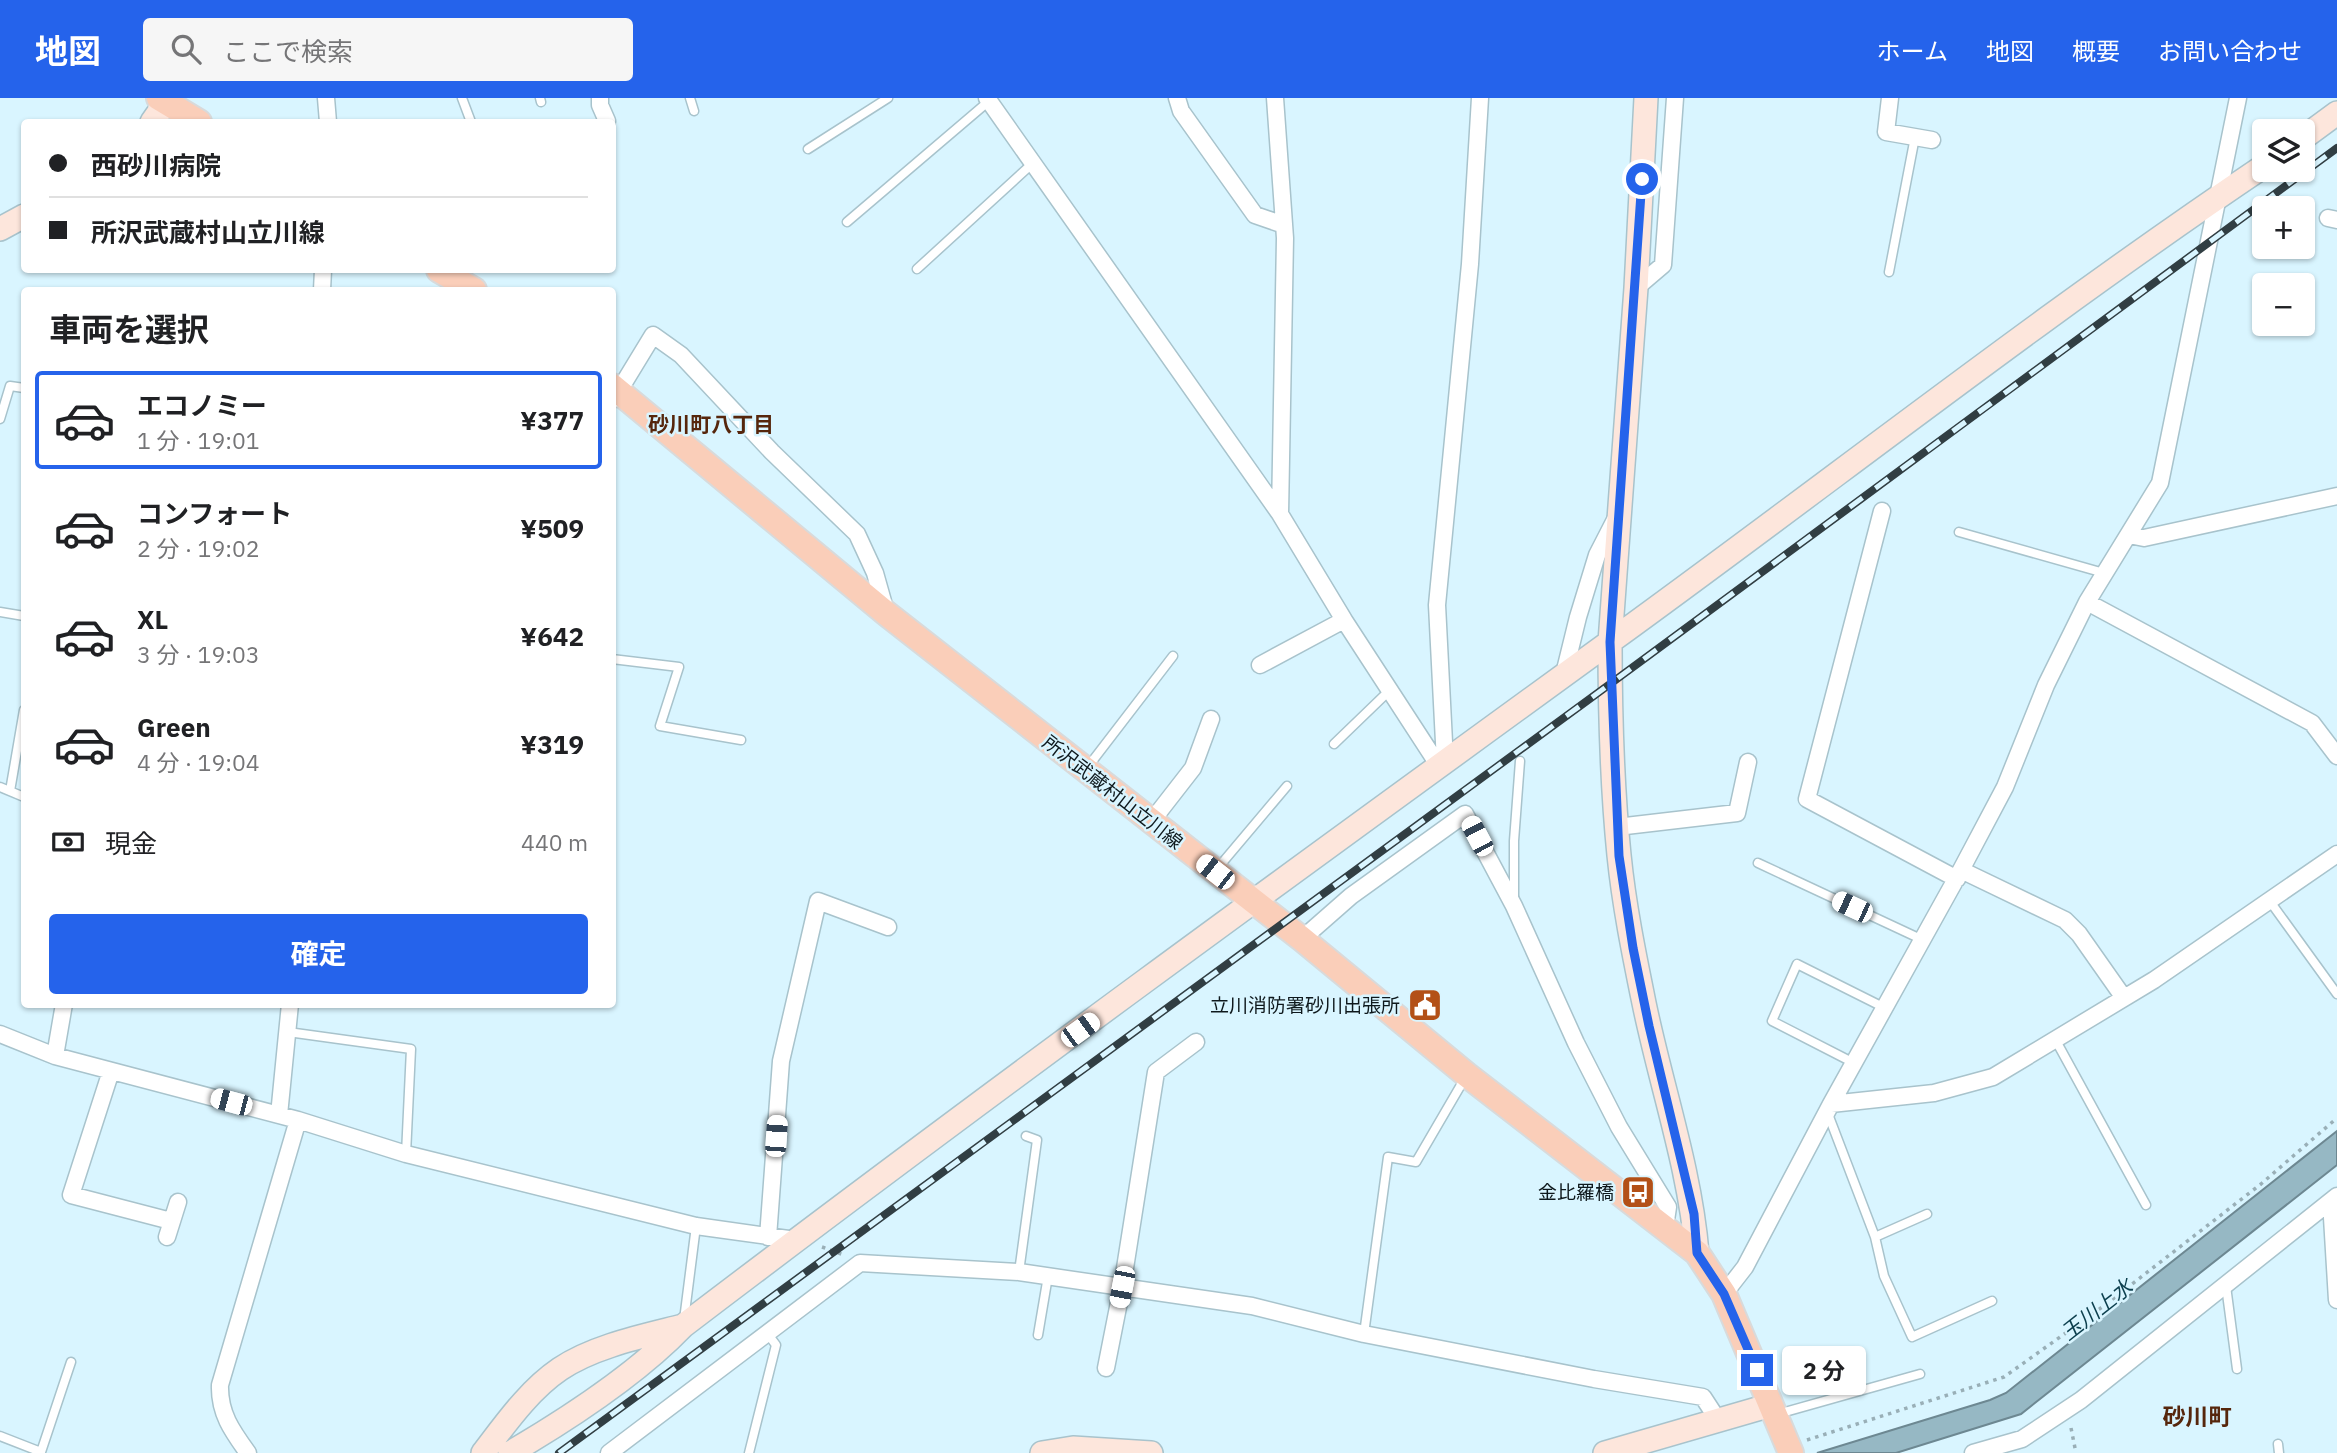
<!DOCTYPE html>
<html lang="ja">
<meta charset="utf-8">
<style>
:root{--surface:#fff;--page:#f6f6f6;--text:#202124;--muted:#757577;--line:#e0e0e0;--accent:#2563eb}
body{margin:0;font-family:"IBM Plex Sans","Noto Sans JP",sans-serif;background:var(--page);color:var(--text);height:100vh;display:flex;flex-direction:column;font-size:26px;white-space:nowrap}
*{box-sizing:border-box;margin:0}
p{font-size:23px;color:var(--muted)}
.icon{flex:none;width:38px;height:38px;fill:none;stroke:currentColor;stroke-width:2;stroke-linecap:round;stroke-linejoin:round}
.map{position:relative;flex:1;overflow:hidden}
.panel{position:absolute;left:21px;top:189px;width:595px;height:721px;display:flex;flex-direction:column;background:var(--surface);border-radius:7px;box-shadow:0 2px 5px #0004}
.panel>*{flex:none}
.guide{position:absolute;left:21px;top:21px;width:595px;height:154px;border-radius:7px;box-shadow:0 2px 5px #0004;display:grid;align-content:center;height:154px;padding:0 28px;background:var(--surface)}
.controls{position:absolute;left:2252px;top:21px;display:grid;gap:14px}
.controls a{display:grid;place-items:center;width:63px;height:63px;border-radius:7px;background:var(--surface);box-shadow:0 2px 5px #0004;font-size:35px}
.end{position:absolute;width:32px;height:32px;margin:-16px;border:9px solid #2563eb;background:#fff;box-shadow:0 0 0 4px #fff}
.from{border-radius:50%}
.bubble{position:absolute;height:49px;border-radius:7px;background:var(--surface);box-shadow:0 2px 5px #0004;font-size:23px;font-weight:700;line-height:49px;text-align:center}
.car{position:absolute;width:21px;height:42px;margin:-21px -10px;border-radius:9px;box-shadow:0 0 5px 2px #0007;background:linear-gradient(#fff 24%,#345 0 40%,#fff 0 76%,#345 0 86%,#fff 0)}
.guide b{display:flex;align-items:center;gap:24px;height:66px;font-size:26px}
.guide b+b{border-top:2px solid var(--line)}
.guide i{width:18px;height:18px;background:var(--text)}
ul{padding:0;list-style:none}
li{display:flex;align-items:center;gap:21px;height:98px;margin:0 14px 10px;padding:0 14px;border:4px solid transparent;border-radius:7px}
li div{flex:1}
li b{display:block;font-size:26px}
li em{font-style:normal;font-weight:700}
li.selected{border-color:var(--accent)}
li>.icon{width:63px;height:63px;stroke-width:1.5}
h2{padding:0 28px;font-size:32px;line-height:84px}
.pay{display:flex;align-items:center;gap:18px;height:77px;padding:0 28px;font-size:26px}
.pay p{margin-inline-start:auto}
.cta{display:flex;gap:14px;margin-top:auto;padding:14px 28px}
.cta a{flex:1;height:80px;border-radius:7px;background:var(--accent);color:#fff;font-size:28px;font-weight:700;line-height:80px;text-align:center}
header{display:flex;align-items:center;gap:42px;box-sizing:border-box;height:98px;padding:0 35px;background:var(--accent);color:#fff}
header strong{font-size:33px}
nav{display:flex;gap:38px;margin-inline-start:auto;font-size:24px}
.search{width:490px;height:63px;background:var(--page);display:flex;align-items:center;gap:18px;box-sizing:border-box;padding:0 24px;border-radius:7px;color:var(--muted);font-size:26px}
.map>svg:first-child{display:block}
</style>
<header>
<strong>地図</strong>
<div class="search"><svg class="icon" aria-label="search" viewBox="0 0 24 24"><circle cx="10" cy="10" r="6"/><path d="M15 15l6 6"/></svg>ここで検索</div>
<nav><a>ホーム</a><a>地図</a><a>概要</a><a>お問い合わせ</a></nav>
</header>
<div class="map">
<svg width="2337" height="1355" viewBox="0 0 2337 1355">
<rect width="100%" height="100%" fill="#d9f5ff"/>
<path fill="#96b8c4" stroke="#6d8892" stroke-width="2" d="M2337 1033V1067L2021 1316 1896 1355H1817L1990 1302 2006 1295Z"/>
<g fill="none" stroke-linecap="round" stroke-linejoin="round">
<g stroke="#a8c3cc" stroke-width="11">
<path id="lane" d="M462 0 471 24
M540 0 541 4
M690 0 694 13
M808 51 888 0
M847 124 989 3
M917 171 1033 65
M1889 174 1915 39
M0 321 10 288 24 290
M1959 434 2104 475
M0 514 24 518
M612 561 679 569 660 628 741 642
M1334 646 1390 592
M1087 670 1173 558
M0 689 24 699
M10 693 24 612
M1758 765 1923 842
M1217 771 1287 688
M1514 801V743L1520 663
M2269 802 2337 896
M288 934 411 951 406 1056
M2055 941 2146 1107
M1854 965 1772 923 1797 866 1885 910
M1828 1016 1875 1139 1927 1116
M1875 1139 1884 1178 1912 1239 1992 1203
M1019 1174 1037 1042 1026 1038
M2226 1188 2237 1271
M684 1222 696 1128
M1364 1236 1388 1059 1416 1064 1465 980
M1038 1237 1048 1178
M1778 1316 1920 1276
M0 1338 41 1354 71 1264
M2278 1346 2279 1355
M749 1355 776 1247 767 1235"/>
</g>
<g stroke="#a8c3cc" stroke-width="19">
<path id="street" d="M326 0 328 24
M600 0V7L607 23
M987 0 1280 416 1344 522 1439 668
M1177 0 1181 13 1255 117 1284 127
M1275 0 1285 140 1280 416
M1890 0 1886 34 1932 42
M2328 120 2337 122
M1636 190 1663 167 1675 0
M322 192 323 172
M614 301 653 237 681 257 772 354 857 436 875 475 886 514
M1882 413 1807 701 1957 781
M2129 437 2144 440 2337 398
M2087 504 2312 625 2337 658
M1260 567 1344 522
M1564 576 1578 519 1597 457 1616 420
M1445 664 1437 507 1470 166 1480 0
M1151 724 1193 670 1211 621
M1617 729 1737 715 1748 664
M1961 772 2065 822 2079 836 2124 900
M1302 841 1351 798 1465 716 1514 808 1576 945 1619 1029 1668 1109 1665 1129
M0 936 55 958 298 1022 406 1056 696 1128 796 1142
M55 958 64 906
M111 973 71 1097 171 1123
M1831 1006 1934 995 1993 979 2154 882 2337 756
M279 1017 290 906
M2331 1103 2337 1202
M167 1139 178 1104
M768 1139 781 963 818 803 888 829
M1724 1196 1745 1169 1831 1006 1961 772 2005 689 2046 587 2087 504 2160 385 2238 0
M1106 1270 1122 1189 1156 974 1196 944
M248 1355C232 1333 219 1315 220 1287L298 1022
M609 1355 860 1165 1019 1174 1252 1208 1364 1236 1594 1281 1703 1299 1718 1322
M1973 1355 2022 1341 2081 1302 2337 1098"/>
</g>
<g stroke="#a8c3cc" stroke-width="26">
<path id="secondary" d="M1646 0 1636 190 1610 544C1610 615 1612 687 1619 757 1624 807 1634 856 1644 905 1661 988 1690 1070 1697 1155
M152 24 166 4
M2303 40 2337 15
M0 131 24 118
M483 1355C506 1325 529 1292 560 1271 594 1248 644 1238 683 1228
M510 1355C568 1321 637 1276 683 1228 989 995 1300 769 1611 543 1829 385 2041 218 2264 68
M1042 1355 1073 1350 1151 1355
M1605 1355 1771 1307"/>
</g>
<g stroke="#d8dadb" stroke-width="28">
<path id="primary" d="M159 0 199 24
M439 172 474 192
M612 288 887 516 1302 841 1467 977 1697 1155 1724 1196 1791 1355"/>
</g>
<path stroke="#99afb7" stroke-width="3.5" stroke-dasharray="3.5 5" stroke-linecap="butt" d="M822 1149 844 1157
M2071 1330 2076 1355
M1807 1342 2004 1279 2105 1207 2261 1086 2337 1020"/>
<use href="#lane" stroke="#fff" stroke-width="8"/>
<use href="#street" stroke="#fff" stroke-width="16"/>
<use href="#secondary" stroke="#fde6dc" stroke-width="23"/>
<use href="#primary" stroke="#faceb9" stroke-width="24"/>
<g stroke="#313e43" stroke-width="8">
<path id="rail" d="M559 1355 1610 586 2337 50"/>
</g>
<use href="#rail" stroke="#d9f5ff" stroke-width="5" stroke-dasharray="16" stroke-linecap="butt"/>
</g>
<g fill="none" stroke-linecap="round" stroke-linejoin="round">
<path stroke="#2563eb" stroke-width="9" d="M1642 81 1610 544 1619 758 1633 850 1649 928 1694 1116 1697 1155 1724 1196 1757 1272"/>
</g>
<defs>
<g id="civic-square" transform="scale(1.75)"><rect x="-9" y="-9" width="18" height="18" rx="4" fill="#b35017" stroke="#d9f5ff"/><path d="M-.6-6.5H3V-4.5H.6V-3L4-1V1h2V6H-6V1h2V-1L-.6-3ZM-1.2 2.5V6h2.4V2.5Z" fill="#fff"/></g>
<g id="bus-square" transform="scale(1.75)"><rect x="-9" y="-9" width="18" height="18" rx="4" fill="#b35017" stroke="#d9f5ff"/><path d="M-5-6H5V4H4V6H2V4H-2V6H-4V4H-5ZM-3.5-4V0h7V-4ZM-3.5 1.2v1.5H-2V1.2ZM2 1.2v1.5H3.5V1.2Z" fill="#fff"/></g>
</defs>
<g fill-rule="evenodd">
<use href="#civic-square" x="1425" y="907"/>
<use href="#bus-square" x="1638" y="1094"/>
</g>
<g text-anchor="middle" stroke-width="5" stroke-linejoin="round" paint-order="stroke">
<g font-size="19" fill="#0e181c" stroke="#d9f5ff">
<text transform="translate(1113 694) rotate(38)" y="7">所沢武蔵村山立川線</text>
</g>
<g font-size="19" fill="#0e181c" stroke="#d9f5ff" text-anchor="end">
<text x="1400" y="914">立川消防署砂川出張所</text>
<text x="1614" y="1101">金比羅橋</text>
</g>
<g font-size="21" font-weight="bold" fill="#56260c" stroke="#d9f5ff">
<text x="711" y="334">砂川町八丁目</text>
</g>
<g font-size="21" font-style="italic" fill="#0c3f4e" stroke="#d9f5ff">
<text transform="translate(2097 1212) rotate(-38)" y="7">玉川上水</text>
</g>
<g font-size="23" font-weight="bold" fill="#56260c" stroke="#d9f5ff">
<text x="2197" y="1327">砂川町</text>
</g>
</g>
</svg>
<div class="controls">
<a><svg class="icon" aria-label="layers" viewBox="0 0 24 24"><path d="M12 4l9 5-9 5-9-5zM3 14l9 5 9-5"/></svg></a>
<a>+</a>
<a>−</a>
</div>
<i class="end from" style="left:1642px;top:81px"></i>
<i class="end" style="left:1757px;top:1272px"></i>
<div class="bubble" style="left:1782px;top:1248px;width:84px">2 分</div>
<i class="car" style="left:1477px;top:738px;rotate:332deg"></i>
<i class="car" style="left:1215px;top:774px;rotate:308deg"></i>
<i class="car" style="left:1852px;top:809px;rotate:295deg"></i>
<i class="car" style="left:1080px;top:932px;rotate:54deg"></i>
<i class="car" style="left:231px;top:1004px;rotate:285deg"></i>
<i class="car" style="left:776px;top:1038px;rotate:4deg"></i>
<i class="car" style="left:1122px;top:1189px;rotate:191deg"></i>
<div class="guide">
<b><i class="from"></i>西砂川病院</b>
<b><i></i>所沢武蔵村山立川線</b>
</div>
<section class="panel">
<h2>車両を選択</h2>
<ul>
<li class="selected"><svg class="icon" aria-label="car" viewBox="0 0 24 24"><path d="M5 17H2v-5l4-1 3-4h7l3 4 3 1v5h-3M9 17h6M6 11h13"/><circle cx="7" cy="17" r="2"/><circle cx="17" cy="17" r="2"/></svg><div><b>エコノミー</b><p>1 分 · 19:01</p></div><em>¥377</em></li>
<li><svg class="icon" aria-label="car" viewBox="0 0 24 24"><path d="M5 17H2v-5l4-1 3-4h7l3 4 3 1v5h-3M9 17h6M6 11h13"/><circle cx="7" cy="17" r="2"/><circle cx="17" cy="17" r="2"/></svg><div><b>コンフォート</b><p>2 分 · 19:02</p></div><em>¥509</em></li>
<li><svg class="icon" aria-label="car" viewBox="0 0 24 24"><path d="M5 17H2v-5l4-1 3-4h7l3 4 3 1v5h-3M9 17h6M6 11h13"/><circle cx="7" cy="17" r="2"/><circle cx="17" cy="17" r="2"/></svg><div><b>XL</b><p>3 分 · 19:03</p></div><em>¥642</em></li>
<li><svg class="icon" aria-label="car" viewBox="0 0 24 24"><path d="M5 17H2v-5l4-1 3-4h7l3 4 3 1v5h-3M9 17h6M6 11h13"/><circle cx="7" cy="17" r="2"/><circle cx="17" cy="17" r="2"/></svg><div><b>Green</b><p>4 分 · 19:04</p></div><em>¥319</em></li>
</ul>
<div class="pay"><svg class="icon" aria-label="cash" viewBox="0 0 24 24"><path d="M3 7h18v10H3z"/><circle cx="12" cy="12" r="2"/></svg>現金<p>440 m</p></div>
<div class="cta"><a>確定</a></div>
</section>
</div>
